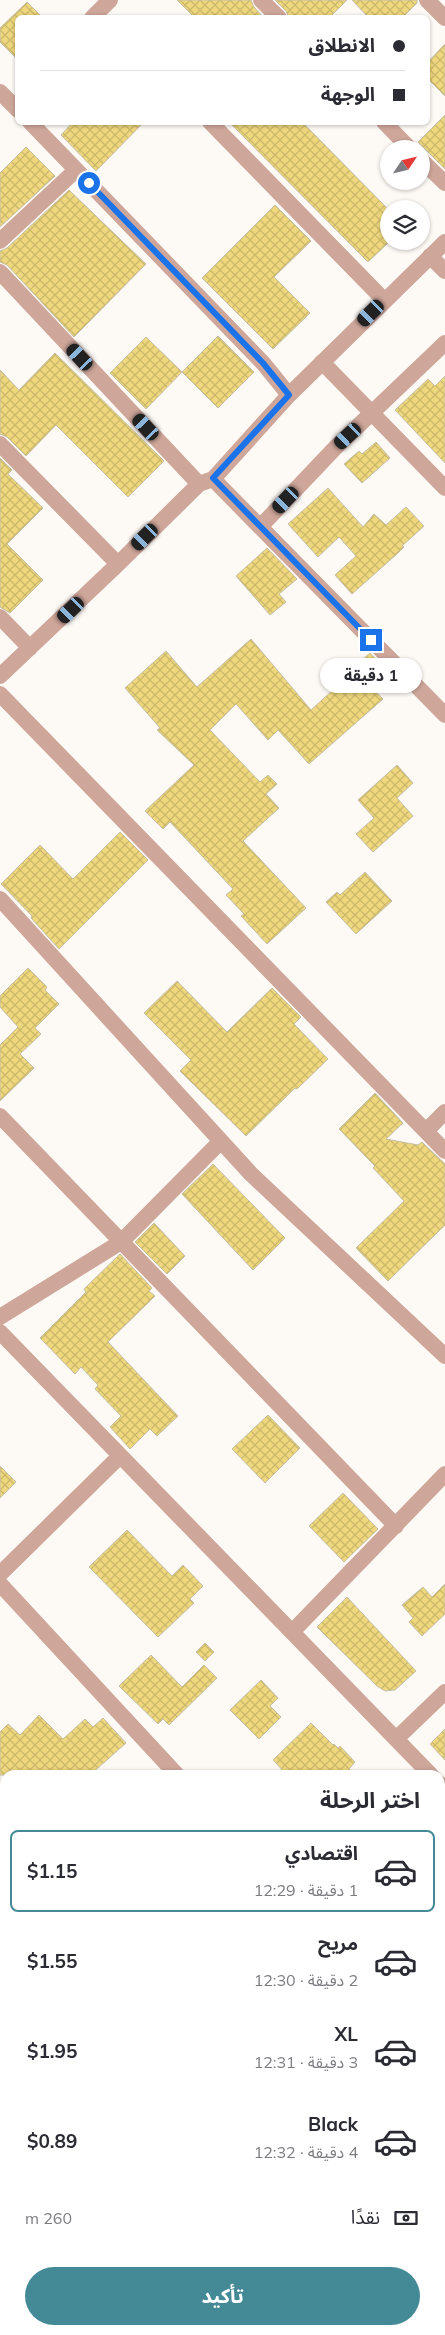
<!DOCTYPE html>
<html lang="ar">
<meta charset="utf-8">
<style>
:root{--surface:#fff;--page:#f2f2f3;--text:#2b2b33;--muted:#7c7c81;--line:#e1e1e2;--accent:#448a96}
body{margin:0;font-family:Mulish,"Noto Sans Arabic",sans-serif;background:var(--page);color:var(--text);direction:rtl;height:100vh;display:flex;flex-direction:column;font-size:19px;white-space:nowrap}
*{box-sizing:border-box;margin:0}
p{font-size:16px;color:var(--muted)}
.icon{flex:none;width:28px;height:28px;fill:none;stroke:currentColor;stroke-width:2;stroke-linecap:round;stroke-linejoin:round}
.map{position:relative;flex:1;overflow:hidden;direction:ltr}
.panel{position:absolute;left:0px;top:1770px;width:445px;height:565px;display:flex;flex-direction:column;background:var(--surface);border-radius:15px 15px 0 0;box-shadow:0 1px 4px #0004;direction:rtl}
.panel>*{flex:none}
.hud{position:absolute;left:15px;top:15px;width:415px;height:110px;border-radius:8px;box-shadow:0 1px 4px #0004;direction:rtl;display:grid;align-content:center;height:110px;padding:0 25px;background:var(--surface)}
.needle{width:32px;rotate:55deg}
.controls{position:absolute;left:380px;top:140px;display:grid;gap:10px}
.controls a{display:grid;place-items:center;width:50px;height:50px;border-radius:50%;background:var(--surface);box-shadow:0 1px 4px #0004;font-size:25px}
.end{position:absolute;width:22px;height:22px;margin:-11px;border:6px solid #1a73e8;background:#fff;box-shadow:0 0 0 2px #fff}
.from{border-radius:50%}
.bubble{position:absolute;height:35px;border-radius:18px;background:var(--surface);box-shadow:0 1px 4px #0004;font-size:16px;font-weight:700;line-height:35px;text-align:center;direction:rtl}
.car{position:absolute;width:15px;height:30px;margin:-15px -8px;border-radius:6px;box-shadow:0 0 4px 1px #0007;background:linear-gradient(#222 24%,#8ab4d8 0 40%,#222 0 76%,#8ab4d8 0 86%,#222 0)}
.hud b{display:flex;align-items:center;gap:18px;height:48px;font-size:19px}
.hud b+b{border-top:1px solid var(--line)}
.hud i{width:12px;height:12px;background:var(--text)}
ul{padding:0;list-style:none}
li{display:flex;align-items:center;gap:15px;height:82px;margin:0 10px 8px;padding:0 15px;border:2px solid transparent;border-radius:8px}
li div{flex:1}
li b{display:block;font-size:19px}
li em{font-style:normal;font-weight:700}
li.active{border-color:var(--accent)}
li>.icon{width:45px;height:45px;stroke-width:1.5}
h2{padding:0 25px;font-size:22px;line-height:60px}
.pay{display:flex;align-items:center;gap:12px;height:55px;padding:0 25px;font-size:19px}
.pay p{margin-inline-start:auto}
.action{display:flex;gap:10px;margin-top:auto;padding:10px 25px}
.action a{flex:1;height:58px;border-radius:30px;background:var(--accent);color:#fff;font-size:20px;font-weight:700;line-height:58px;text-align:center}
.map>svg:first-child{display:block}
</style>
<div class="map">
<svg width="445" height="2335" viewBox="0 0 445 2335">
<defs>
<pattern id="building-cross-hatch" width="8" height="8" patternUnits="userSpaceOnUse" patternTransform="scale(1.25)"><rect width="8" height="8" fill="#eed77d"/><path d="M0 0l8 8M0 8l8-8" fill="none" stroke="#ccb86b"/></pattern>
</defs>
<rect width="100%" height="100%" fill="#fdfaf6"/>
<path fill="url(#building-cross-hatch)" stroke="#c4bfa8" d="M177 0H251L254 7 264 18H195Z
M275 0H347L329 18H289L286 11Z
M352 0H417V3L402 18H369Z
M27 2 43 18H18V60L0 42V28Z
M445 44V96L428 79V62Z
M445 115V169L418 142Z
M73 122H144L96 171 61 135Z
M229 122H302L389 210V242L368 262Z
M26 147 55 176 0 227V173Z
M69 190 146 264 74 337 7 265 0 262V251L7 248Z
M275 205 311 241 274 277 310 313 273 349 202 278Z
M218 336 254 372 218 408 182 372Z
M146 337 182 372 146 409 110 373Z
M55 353 164 461 128 497 56 425 26 456 7 437 0 434V370L19 390Z
M445 376V463L395 410 428 379 435 386Z
M376 442 390 458 362 483 344 464 359 451 362 454Z
M0 458 12 470 8 474 43 508 7 544 43 580 10 613 0 607Z
M328 488 363 527 374 514 386 525 406 507 424 526 402 546 404 547 398 553 352 594 335 575 356 556 339 537 318 557 288 524Z
M267 548 297 579 279 594 286 602 270 615 236 576Z
M251 639 311 710 357 668 355 666 370 653 379 663 368 672 381 686 375 691 383 699 309 764 278 730 268 740 236 704 210 730 260 782 268 775 277 784 266 794 279 808 243 841 306 908 267 944 241 916 244 914 226 895 233 889 170 822 163 829 145 811 194 765 157 730 160 728 125 688 166 651 197 687Z
M397 765 413 783 397 798 413 816 373 852 356 834 374 818 358 800Z
M120 832 148 860 59 949 31 918 32 916 1 884 40 845 73 879Z
M365 872 392 901 356 934 326 902 337 892 340 895Z
M28 968 47 987 45 990 59 1004 35 1028 41 1034 20 1054 34 1068 0 1101V1045L18 1027 0 1007V996Z
M177 981 227 1032 272 988 301 1017 294 1024 328 1059 297 1089 295 1088 246 1136 180 1071 191 1060 144 1013Z
M375 1093 403 1123 386 1139 418 1145 422 1142 445 1164V1225L388 1281 356 1248 404 1201 373 1168 375 1166 339 1129Z
M213 1164 285 1238 253 1270 182 1194Z
M154 1223 185 1256 167 1274 135 1242Z
M120 1254 152 1288 149 1291 155 1296 108 1342 178 1416 157 1436 150 1429 130 1449 110 1427 121 1416 95 1389 98 1385 81 1367 75 1374 40 1338 86 1292 84 1289Z
M268 1415 300 1448 265 1483 232 1449Z
M0 1466 16 1482 0 1498Z
M343 1493 378 1529 344 1562 309 1526Z
M127 1530 172 1576 183 1565 203 1586 190 1599 194 1603 158 1637 89 1567Z
M445 1584V1614L422 1636 409 1622 413 1618 402 1605 423 1587 432 1597Z
M347 1597 416 1671 395 1690 385 1691 377 1686 317 1627Z
M205 1643 214 1652 205 1661 196 1652Z
M151 1655 182 1687 204 1665 217 1678 169 1725 163 1719 158 1724 119 1686Z
M261 1680 278 1698 270 1706 281 1717 259 1739 230 1710Z
M39 1715 63 1739 85 1719 93 1727 103 1718 126 1743 90 1775H0V1732L8 1724 20 1735Z
M311 1723 333 1745 334 1744 338 1748 340 1746 355 1762 349 1769 355 1775H287L273 1760Z
M445 1729V1760L430 1744Z"/>
<g fill="none" stroke-linecap="round" stroke-linejoin="round">
<path stroke="#cea69a" stroke-width="16" d="M261 0 279 18
M427 0 445 18
M92 18 110 0
M0 92 18 110
M30 122 263 363 289 395
M210 122 384 300
M384 122 410 149
M421 160 445 183
M0 241 76 170
M430 256 445 271
M0 272 199 484
M322 362 445 488
M0 444 118 564
M213 479 445 715
M260 527 336 447 445 343
M0 617 30 648
M0 676 118 564 199 484 213 479 289 395 445 242
M0 694 445 1151
M0 899 251 1174 445 1356
M0 1116 396 1526
M426 1131 445 1112
M0 1317 121 1242 221 1141
M0 1332 431 1775
M0 1574 120 1456
M0 1584 177 1775
M292 1632 445 1474
M396 1739 445 1692
M440 1784 445 1789
M0 1801 5 1806
M440 1806 445 1801
M440 2043 445 2048
M0 2238 5 2243
M440 2250 445 2255
M90 2330 95 2335
M299 2330 304 2335"/>
</g>
<g fill="none" stroke-linecap="round" stroke-linejoin="round">
<path stroke="#1a73e8" stroke-width="6" d="M89 183 263 363 289 395 213 478 371 640"/>
</g>
</svg>
<div class="controls">
<a><svg class="needle" viewBox="-14 -14 28 28"><path d="M0-13l5 13h-10z" fill="#e53935"/><path d="M0 13l5-13h-10z" fill="#7c7c81"/></svg></a>
<a><svg class="icon" aria-label="layers" viewBox="0 0 24 24"><path d="M12 4l9 5-9 5-9-5zM3 14l9 5 9-5"/></svg></a>
</div>
<i class="end from" style="left:89px;top:183px"></i>
<i class="end" style="left:371px;top:640px"></i>
<div class="bubble" style="left:320px;top:658px;width:102px">1 دقيقة</div>
<i class="car" style="left:371px;top:313px;rotate:225deg"></i>
<i class="car" style="left:80px;top:357px;rotate:317deg"></i>
<i class="car" style="left:146px;top:427px;rotate:317deg"></i>
<i class="car" style="left:348px;top:436px;rotate:227deg"></i>
<i class="car" style="left:286px;top:500px;rotate:224deg"></i>
<i class="car" style="left:145px;top:537px;rotate:225deg"></i>
<i class="car" style="left:71px;top:610px;rotate:226deg"></i>
<div class="hud">
<b><i class="from"></i>الانطلاق</b>
<b><i></i>الوجهة</b>
</div>
<section class="panel">
<h2>اختر الرحلة</h2>
<ul>
<li class="active"><svg class="icon" aria-label="car" viewBox="0 0 24 24"><path d="M5 17H2v-5l4-1 3-4h7l3 4 3 1v5h-3M9 17h6M6 11h13"/><circle cx="7" cy="17" r="2"/><circle cx="17" cy="17" r="2"/></svg><div><b>اقتصادي</b><p>1 دقيقة · 12:29</p></div><em>$1.15</em></li>
<li><svg class="icon" aria-label="car" viewBox="0 0 24 24"><path d="M5 17H2v-5l4-1 3-4h7l3 4 3 1v5h-3M9 17h6M6 11h13"/><circle cx="7" cy="17" r="2"/><circle cx="17" cy="17" r="2"/></svg><div><b>مريح</b><p>2 دقيقة · 12:30</p></div><em>$1.55</em></li>
<li><svg class="icon" aria-label="car" viewBox="0 0 24 24"><path d="M5 17H2v-5l4-1 3-4h7l3 4 3 1v5h-3M9 17h6M6 11h13"/><circle cx="7" cy="17" r="2"/><circle cx="17" cy="17" r="2"/></svg><div><b>XL</b><p>3 دقيقة · 12:31</p></div><em>$1.95</em></li>
<li><svg class="icon" aria-label="car" viewBox="0 0 24 24"><path d="M5 17H2v-5l4-1 3-4h7l3 4 3 1v5h-3M9 17h6M6 11h13"/><circle cx="7" cy="17" r="2"/><circle cx="17" cy="17" r="2"/></svg><div><b>Black</b><p>4 دقيقة · 12:32</p></div><em>$0.89</em></li>
</ul>
<div class="pay"><svg class="icon" aria-label="cash" viewBox="0 0 24 24"><path d="M3 7h18v10H3z"/><circle cx="12" cy="12" r="2"/></svg>نقدًا<p>260 m</p></div>
<div class="action"><a>تأكيد</a></div>
</section>
</div>
